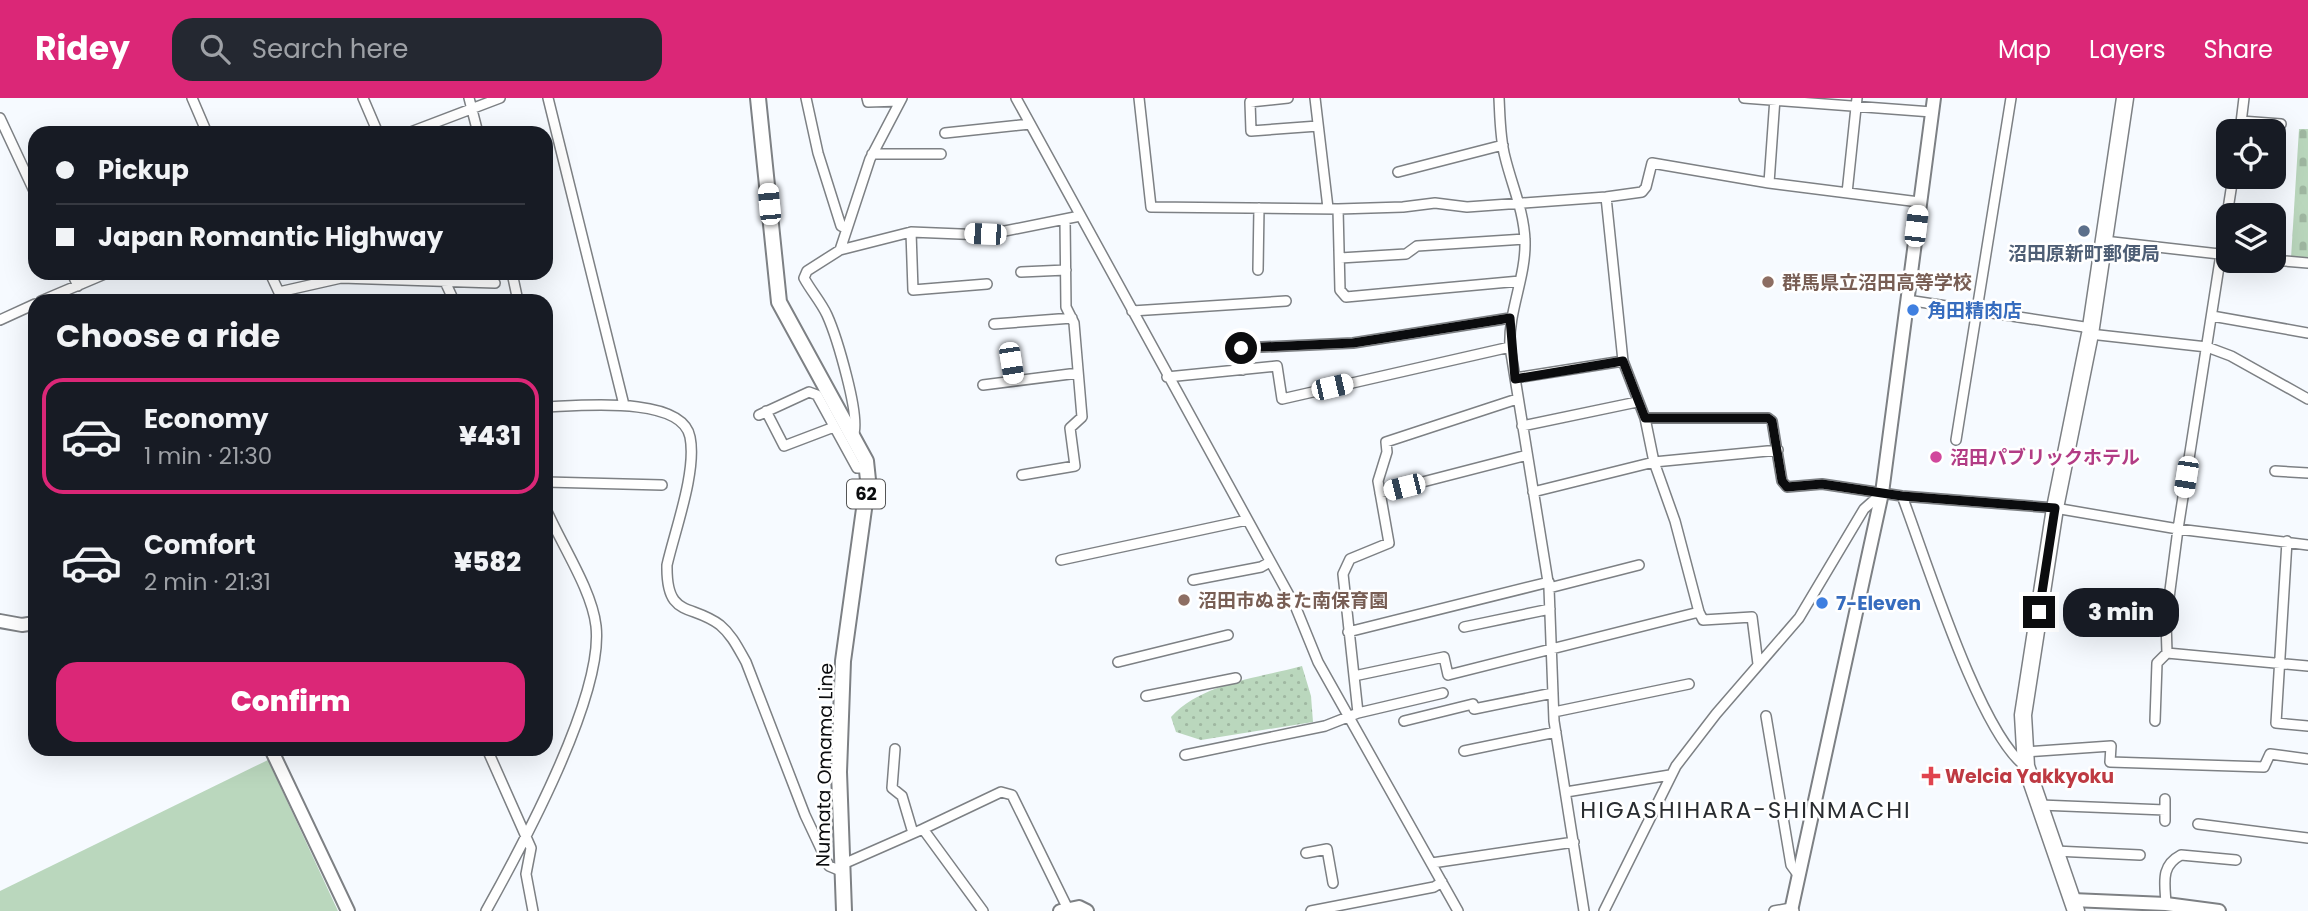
<!DOCTYPE html>
<meta charset="utf-8">
<style>
:root{--surface:#171b24;--page:#242831;--text:#f1f3f6;--muted:#9ea1a6;--line:#363941;--accent:#db2777}
body{margin:0;font-family:Poppins,"Noto Sans JP",sans-serif;background:var(--page);color:var(--text);height:100vh;display:flex;flex-direction:column;font-size:26px;white-space:nowrap}
*{box-sizing:border-box;margin:0}
p{font-size:23px;color:var(--muted)}
.icon{flex:none;width:38px;height:38px;fill:none;stroke:currentColor;stroke-width:2;stroke-linecap:round;stroke-linejoin:round}
.map{position:relative;flex:1;overflow:hidden}
.details{position:absolute;left:28px;top:196px;width:525px;height:462px;display:flex;flex-direction:column;background:var(--surface);border-radius:21px;box-shadow:0 7px 28px #0002}
.details>*{flex:none}
.top-card{position:absolute;left:28px;top:28px;width:525px;height:154px;border-radius:21px;box-shadow:0 7px 28px #0002;display:grid;align-content:center;height:154px;padding:0 28px;background:var(--surface)}
.buttons{position:absolute;left:2216px;top:21px;display:grid;gap:14px}
.buttons a{display:grid;place-items:center;width:70px;height:70px;border-radius:14px;background:var(--surface);box-shadow:0 7px 28px #0002;font-size:35px}
.end{position:absolute;width:32px;height:32px;margin:-16px;border:9px solid #0b0c0e;background:#fff;box-shadow:0 0 0 4px #fff}
.from{border-radius:50%}
.bubble{position:absolute;height:49px;border-radius:21px;background:var(--surface);box-shadow:0 7px 28px #0002;font-size:23px;font-weight:800;line-height:49px;text-align:center}
.car{position:absolute;width:21px;height:42px;margin:-21px -10px;border-radius:9px;box-shadow:0 0 5px 2px #0007;background:linear-gradient(#fff 24%,#345 0 40%,#fff 0 76%,#345 0 86%,#fff 0)}
.top-card b{display:flex;align-items:center;gap:24px;height:66px;font-size:26px}
.top-card b+b{border-top:2px solid var(--line)}
.top-card i{width:18px;height:18px;background:var(--text)}
ul{padding:0;list-style:none}
li{display:flex;align-items:center;gap:21px;height:116px;margin:0 14px 10px;padding:0 14px;border:4px solid transparent;border-radius:21px}
li div{flex:1}
li b{display:block;font-size:26px}
li em{font-style:normal;font-weight:800}
li.current{border-color:var(--accent)}
li>.icon{width:63px;height:63px;stroke-width:1.5}
h2{padding:0 28px;font-size:32px;line-height:84px}
.button{display:flex;gap:14px;margin-top:auto;padding:14px 28px}
.button a{flex:1;height:80px;border-radius:21px;background:var(--accent);color:#fff;font-size:28px;font-weight:800;line-height:80px;text-align:center}
header{display:flex;align-items:center;gap:42px;box-sizing:border-box;height:98px;padding:0 35px;background:var(--accent);color:#fff}
header strong{font-size:33px}
nav{display:flex;gap:38px;margin-inline-start:auto;font-size:24px}
.search{width:490px;height:63px;background:var(--page);display:flex;align-items:center;gap:18px;box-sizing:border-box;padding:0 24px;border-radius:21px;color:var(--muted);font-size:26px}
.map>svg:first-child{display:block}
</style>
<header>
<strong>Ridey</strong>
<div class="search"><svg class="icon" aria-label="search" viewBox="0 0 24 24"><circle cx="10" cy="10" r="6"/><path d="M15 15l6 6"/></svg>Search here</div>
<nav><a>Map</a><a>Layers</a><a>Share</a></nav>
</header>
<div class="map">
<svg width="2308" height="813" viewBox="0 0 2308 813">
<defs>
<pattern id="grass-dots" width="8" height="8" patternUnits="userSpaceOnUse" patternTransform="scale(1.75)"><rect width="8" height="8" fill="#bad7bd"/><path d="M2 2h.1M6 6h.1" fill="none" stroke="#9fb7a1" stroke-width="1.8" stroke-linecap="round"/></pattern>
<pattern id="cemetery-stones" width="16" height="16" patternUnits="userSpaceOnUse" patternTransform="scale(1.75)"><rect width="16" height="16" fill="#bad7bd"/><path d="M2 7V4a2 2 0 0 1 4 0v3zM10 15v-3a2 2 0 0 1 4 0v3z" fill="#9fb7a1"/></pattern>
</defs>
<rect width="100%" height="100%" fill="#f6faff"/>
<path fill="url(#grass-dots)" d="M1302 568 1311 598 1313 624 1201 642 1176 634 1171 619C1202 585 1259 580 1302 568Z"/>
<path fill="url(#cemetery-stones)" d="M2299 31H2308V162L2291 160Z"/>
<path fill="#bad7bd" d="M268 662 338 813H0V793Z"/>
<g fill="none" stroke-linecap="round" stroke-linejoin="round">
<g stroke="#7d8084" stroke-width="12">
<path id="street" d="M192 0 207 35
M363 0 378 35
M469 0 478 35
M548 0 624 307
M806 0 818 55 841 128 845 130
M867 0 868 4 900 3
M1016 0 1296 510 1318 564 1458 813
M1139 0 1151 109 1338 111 1403 109 1435 105 1467 109 1606 99 1642 94 1646 89 1652 65 1769 85 1919 104
M1288 0 1250 4 1251 33 1318 28
M1315 0 1328 110
M1499 0C1500 19 1500 40 1505 59 1512 88 1524 113 1525 143 1526 180 1508 213 1510 249L1549 490 1554 623 1584 813
M1744 0 1932 14
M0 20 35 95
M2241 23 2281 26
M2240 33 2244 0
M408 35 500 0
M945 35 1030 26
M872 56H941
M1398 74 1503 47
M1769 85 1775 0
M1847 95 1857 0
M1606 99 1623 263 1645 320 1654 364 1675 423 1699 514 1703 522 1752 519 1758 566
M1338 111 1340 192 1346 199 1520 183
M911 134 913 192 987 186
M2104 143 2228 157
M840 152 911 134 985 137 1080 118
M1340 160 1406 156 1417 148 1525 141
M2273 162 2308 165
M1258 172 1259 110
M1021 174 1066 172
M72 175 78 188
M270 175 283 203
M441 175 454 203
M512 175 518 203
M279 194 341 180 495 185
M1907 202 2091 230
M41 203 107 175
M1132 213 1286 203
M2212 218 2308 235
M0 222 35 206
M994 226 1072 220
M2090 236 2207 249 2231 258 2308 301
M1011 265 1014 283
M1243 272 1241 250 1353 245 1510 220
M1167 279 1277 268 1282 301 1510 249
M1515 280 1623 263
M983 287 1078 275
M546 309C578 308 682 297 690 339 697 373 675 432 667 467 666 521 691 505 720 527 732 537 738 550 746 564L805 717 829 768 841 773
M766 313 784 348 834 329
M759 317 809 294 817 297 857 370H866
M1645 320H1768L1772 323 1782 383 1787 389 1822 386 1902 398 2055 410 2178 431 2308 447
M1522 328 1637 304
M853 338C862 321 836 237 827 217 821 204 811 193 804 180L807 173 840 152 870 61 902 0
M1956 342 2011 0
M2275 373 2308 375
M1022 377 1075 368 1070 330 1082 319 1074 225 1066 209 1065 121
M546 384 662 387
M1533 394 1654 364 1778 352
M1380 395 1527 357
M1902 398C1925 458 1979 634 2025 668
M2287 443 2276 625 2308 628
M1061 462 1247 422
M1193 482 1261 469 1270 464
M1549 490 1639 467
M1464 529 1550 511
M1348 534 1549 484
M2167 555 2308 568
M1118 564 1228 537
M1354 578 1444 559 1448 577 1699 514
M1146 598 1236 580
M1554 614 1689 586
M1358 615 1443 595
M1766 618 1791 767 1799 778
M1404 623 1473 606 1474 611 1553 595
M2155 623 2157 565 2167 555 2166 523 2178 431 2233 79
M487 651 531 750 526 776 533 813
M895 651 892 690 902 698 913 735
M1464 653 1556 634
M2024 654 2111 648 2110 664 2264 669 2270 656 2308 661
M1185 657 1325 628 1358 615 1343 476 1350 461 1389 445 1378 383 1387 354 1386 344 1517 301
M1566 694 1670 677
M2040 707 2165 712
M2165 723V701
M2198 726 2308 740
M923 731 1001 694 1012 697 1067 809
M2055 753 2140 757
M1306 755 1327 751 1333 785
M1432 765 1574 744
M841 767 923 731 983 813
M2166 806C2165 785 2160 768 2181 757L2236 762
M486 813C521 750 604 598 596 528 592 492 561 446 546 411
M1311 813 1434 789 1442 784
M1604 813 1676 668 1716 616 1799 520 1864 411 1882 395
M1774 813 1791 810 1794 813"/>
</g>
<g stroke="#7d8084" stroke-width="16">
<path id="secondary" d="M0 523 22 527 35 525
M271 651 348 813
M2072 802 2166 806 2219 813
M1060 813 1079 809 1087 813
M1791 813 1882 395 1934 0"/>
</g>
<g stroke="#7d8084" stroke-width="18">
<path id="primary" d="M758 0 779 204 866 363 868 382 843 563 839 674 844 813"/>
</g>
<g stroke="#7d8084" stroke-width="19">
<path id="highway" d="M2076 813 2026 668 2023 617 2055 410 2090 236 2125 0"/>
</g>
<use href="#street" stroke="#fff" stroke-width="9"/>
<use href="#secondary" stroke="#fff" stroke-width="12"/>
<use href="#primary" stroke="#fff" stroke-width="14"/>
<use href="#highway" stroke="#fff" stroke-width="16"/>
</g>
<g fill="none" stroke-linecap="round" stroke-linejoin="round">
<path stroke="#0b0c0e" stroke-width="9" d="M1241 250 1353 245 1510 220 1515 281 1623 263 1645 320H1768L1772 323 1782 383 1787 389 1822 386 1902 398 2055 410 2039 514"/>
</g>
<circle fill="#5c6f8a" stroke="#fff" stroke-width="2.5" cx="2084" cy="133" r="7"/>
<g fill="#8d6e63" stroke="#fff" stroke-width="2.5">
<circle cx="1768" cy="184" r="7"/>
<circle cx="1184" cy="502" r="7"/>
</g>
<g fill="#3f7fe0" stroke="#fff" stroke-width="2.5">
<circle cx="1913" cy="212" r="7"/>
<circle cx="1822" cy="505" r="7"/>
</g>
<circle fill="#d1479c" stroke="#fff" stroke-width="2.5" cx="1936" cy="359" r="7"/>
<path fill="#e0444e" stroke="#fff" stroke-width="2.5" d="M1927.5 667.5h7v7h7v7h-7v7h-7v-7h-7v-7h7z"/>
<g text-anchor="middle" stroke-width="5" stroke-linejoin="round" paint-order="stroke">
<rect fill="#fff" stroke="#545556" stroke-width="2" x="847" y="381.5" width="38" height="29" rx="5"/>
<g font-size="18" font-weight="bold" fill="#0b0c0e">
<text x="866" y="402">62</text>
</g>
<g font-size="19" font-weight="bold" fill="#4e5e75" stroke="#fff">
<text x="2084" y="162">沼田原新町郵便局</text>
</g>
<g font-size="19" font-weight="bold" fill="#785e54" stroke="#fff" text-anchor="start">
<text x="1782" y="191">群馬県立沼田高等学校</text>
<text x="1198" y="509">沼田市ぬまた南保育園</text>
</g>
<g font-size="19" font-weight="bold" fill="#366cbe" stroke="#fff" text-anchor="start">
<text x="1927" y="219">角田精肉店</text>
<text x="1836" y="512">7-Eleven</text>
</g>
<g font-size="19" font-weight="bold" fill="#b23c85" stroke="#fff" text-anchor="start">
<text x="1950" y="366">沼田パブリックホテル</text>
</g>
<g font-size="19" fill="#0b0c0e" stroke="#fff">
<text transform="translate(824 667) rotate(-89)" y="7">Numata Omama Line</text>
</g>
<g font-size="19" font-weight="bold" fill="#be3a42" stroke="#fff" text-anchor="start">
<text x="1945" y="685">Welcia Yakkyoku</text>
</g>
<g font-size="23" letter-spacing="2" fill="#292c30" stroke="#fff">
<text x="1746" y="720">HIGASHIHARA-SHINMACHI</text>
</g>
</g>
</svg>
<div class="buttons">
<a><svg class="icon" aria-label="locate" viewBox="0 0 24 24"><circle cx="12" cy="12" r="6"/><path d="M12 2v4M12 18v4M2 12h4M18 12h4"/></svg></a>
<a><svg class="icon" aria-label="layers" viewBox="0 0 24 24"><path d="M12 4l9 5-9 5-9-5zM3 14l9 5 9-5"/></svg></a>
</div>
<i class="end from" style="left:1241px;top:250px"></i>
<i class="end" style="left:2039px;top:514px"></i>
<div class="bubble" style="left:2063px;top:490px;width:116px">3 min</div>
<i class="car" style="left:769px;top:106px;rotate:355deg"></i>
<i class="car" style="left:1916px;top:128px;rotate:7deg"></i>
<i class="car" style="left:985px;top:136px;rotate:272deg"></i>
<i class="car" style="left:1011px;top:265px;rotate:171deg"></i>
<i class="car" style="left:1332px;top:289px;rotate:77deg"></i>
<i class="car" style="left:2186px;top:379px;rotate:189deg"></i>
<i class="car" style="left:1404px;top:389px;rotate:256deg"></i>
<div class="top-card">
<b><i class="from"></i>Pickup</b>
<b><i></i>Japan Romantic Highway</b>
</div>
<section class="details">
<h2>Choose a ride</h2>
<ul>
<li class="current"><svg class="icon" aria-label="car" viewBox="0 0 24 24"><path d="M5 17H2v-5l4-1 3-4h7l3 4 3 1v5h-3M9 17h6M6 11h13"/><circle cx="7" cy="17" r="2"/><circle cx="17" cy="17" r="2"/></svg><div><b>Economy</b><p>1 min · 21:30</p></div><em>¥431</em></li>
<li><svg class="icon" aria-label="car" viewBox="0 0 24 24"><path d="M5 17H2v-5l4-1 3-4h7l3 4 3 1v5h-3M9 17h6M6 11h13"/><circle cx="7" cy="17" r="2"/><circle cx="17" cy="17" r="2"/></svg><div><b>Comfort</b><p>2 min · 21:31</p></div><em>¥582</em></li>
</ul>
<div class="button"><a>Confirm</a></div>
</section>
</div>
